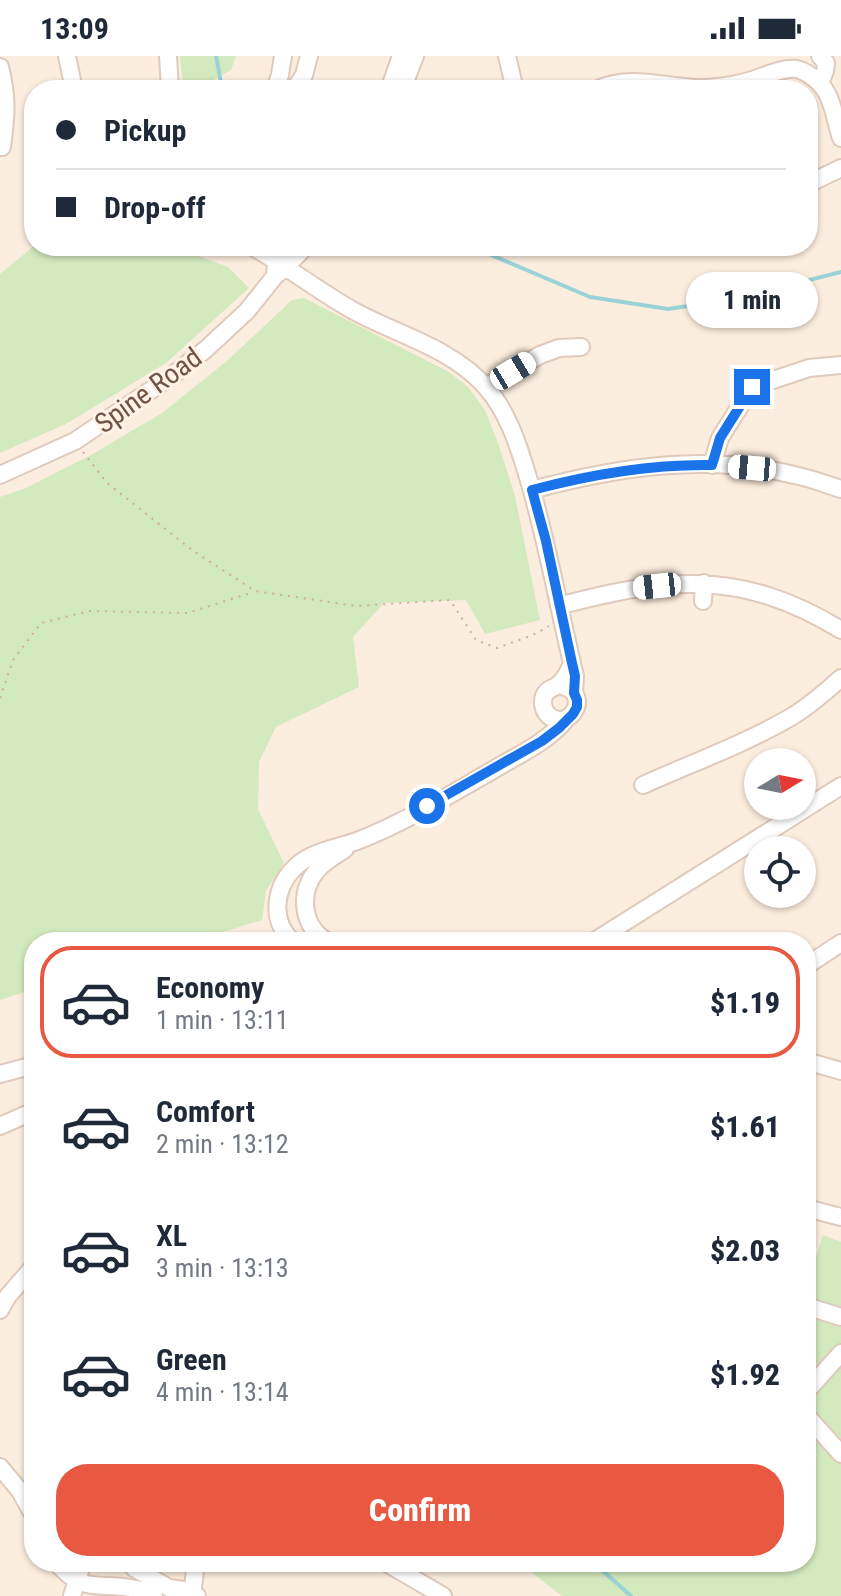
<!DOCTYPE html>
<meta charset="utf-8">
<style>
:root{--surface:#fff;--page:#f6f6f7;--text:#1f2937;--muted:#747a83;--line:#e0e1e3;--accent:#e95941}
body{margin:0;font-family:"Roboto Condensed",sans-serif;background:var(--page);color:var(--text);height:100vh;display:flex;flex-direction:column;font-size:30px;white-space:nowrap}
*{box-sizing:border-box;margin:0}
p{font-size:26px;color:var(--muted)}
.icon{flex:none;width:44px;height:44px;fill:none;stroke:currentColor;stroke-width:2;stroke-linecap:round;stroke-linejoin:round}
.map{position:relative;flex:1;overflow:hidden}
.details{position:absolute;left:24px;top:876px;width:792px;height:640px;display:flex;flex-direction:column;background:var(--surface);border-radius:32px;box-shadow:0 2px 6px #0004}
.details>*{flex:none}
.top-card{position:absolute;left:24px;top:24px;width:794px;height:176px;border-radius:32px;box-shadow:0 2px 6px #0004;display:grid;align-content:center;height:176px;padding:0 32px;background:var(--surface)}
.needle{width:52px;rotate:80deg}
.fabs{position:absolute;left:744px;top:692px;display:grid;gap:16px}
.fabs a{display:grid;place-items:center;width:72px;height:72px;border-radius:50%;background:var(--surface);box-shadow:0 2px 6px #0004;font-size:40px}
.end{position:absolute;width:36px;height:36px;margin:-18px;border:10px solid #1a73e8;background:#fff;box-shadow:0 0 0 4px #fff}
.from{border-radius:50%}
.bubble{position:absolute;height:56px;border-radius:28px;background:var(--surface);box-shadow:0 2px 6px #0004;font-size:26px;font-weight:800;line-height:56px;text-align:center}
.car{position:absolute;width:24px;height:48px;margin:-24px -12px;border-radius:10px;box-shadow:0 0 6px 2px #0007;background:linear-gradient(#fff 24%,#345 0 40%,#fff 0 76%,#345 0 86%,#fff 0)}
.top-card b{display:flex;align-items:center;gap:28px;height:76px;font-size:30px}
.top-card b+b{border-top:2px solid var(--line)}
.top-card i{width:20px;height:20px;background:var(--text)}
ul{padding:14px 0 0;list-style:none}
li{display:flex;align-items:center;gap:24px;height:112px;margin:0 16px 12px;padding:0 16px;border:4px solid transparent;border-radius:32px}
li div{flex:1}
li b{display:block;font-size:30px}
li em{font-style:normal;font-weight:800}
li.on{border-color:var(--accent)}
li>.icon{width:72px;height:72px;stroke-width:1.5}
.cta{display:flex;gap:16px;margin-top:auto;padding:16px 32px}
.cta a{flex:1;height:92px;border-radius:32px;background:var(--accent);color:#fff;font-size:32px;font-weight:800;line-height:92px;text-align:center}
.status{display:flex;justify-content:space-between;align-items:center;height:56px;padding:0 40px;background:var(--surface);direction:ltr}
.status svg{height:22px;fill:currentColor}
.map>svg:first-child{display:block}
</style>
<div class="status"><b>13:09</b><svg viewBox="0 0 49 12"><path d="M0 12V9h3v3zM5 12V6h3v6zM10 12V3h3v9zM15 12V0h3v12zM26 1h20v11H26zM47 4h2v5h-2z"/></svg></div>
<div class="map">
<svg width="841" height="1540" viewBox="0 0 841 1540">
<rect width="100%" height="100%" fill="#fceedf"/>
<path fill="#d3e9be" d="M180 0H236L231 14 196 34H183Z
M34 190H171L228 211 249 232 166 307 66 368 0 397V218Z
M304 242 449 316 468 331 485 354 498 387 515 440 540 564 485 578 466 544 384 547 353 581 359 631 276 671 259 706 258 753 284 807 266 835 262 864 190 886H34V933L0 944V441L26 432 91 399 162 357 228 304 292 244Z
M823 1179 841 1186V1540H562L518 1506H806V1232Z"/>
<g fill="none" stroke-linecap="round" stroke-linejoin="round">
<path stroke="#9ad3d7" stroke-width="4" d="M216 0 221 27
M436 190 484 196 590 241 668 253 735 243 841 216
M593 1506 631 1540"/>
<g stroke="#e0cabb" stroke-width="20">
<path id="minor" d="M67 0 74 34
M168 0 170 34
M507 0 515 34
M820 0 826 7 825 15 820 27
M0 11C8 41 6 62 2 91
M275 34 280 19 283 0
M294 34 304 19 309 0
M389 34 401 0
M402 34 415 0
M596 34C636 15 675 37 718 31 728 30 739 28 749 25 763 21 781 11 797 13 798 13 807 17 808 18 833 32 833 58 841 82
M808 128 841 112
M251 190C287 210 318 235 354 255 398 279 451 292 485 330 507 354 518 388 527 418 546 480 557 544 572 607L575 620 574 637
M290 190 276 206 275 220 285 212 306 190
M486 331 540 299 559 292 581 291
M712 409 720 382 752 331 809 312 841 309
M0 419 75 385 169 322 205 294 247 255 275 220
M532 434C617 411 707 397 794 419 810 422 825 428 841 433
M703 545 704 527
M559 550C667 521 741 513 841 574
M558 629C597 636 567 680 547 658 543 653 542 645 544 640 547 632 553 633 558 629 565 623 569 615 572 607
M643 729C692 707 745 688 791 661 810 650 825 636 841 622
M293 886C268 863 275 827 300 807 317 794 338 792 357 785 404 767 449 739 493 714 518 699 548 686 567 662
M328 886C301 870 298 836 318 813 325 805 336 799 345 793
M593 886 841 730
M806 910 841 887
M806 1005 841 1015
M0 1018 34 1009
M0 1070 34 1055
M806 1152 841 1161
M806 1250 841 1261
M0 1254 8 1240 34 1210
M806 1336 841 1297
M806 1359 841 1398
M0 1411 20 1435 34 1460
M56 1506C84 1540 99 1525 136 1533 142 1534 148 1537 154 1540
M129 1506 134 1512 169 1532 192 1535 197 1540
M385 1506 443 1540
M72 1540 83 1506
M192 1540 196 1506"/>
</g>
<path stroke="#d6ac9a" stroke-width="2" stroke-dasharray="2 6" stroke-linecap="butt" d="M83 396 107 427 192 494 255 535 356 550 450 544 476 584 497 592 533 579 549 570
M0 642 13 604 41 567 89 555 187 557 254 536"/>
<use href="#minor" stroke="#fff" stroke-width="16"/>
</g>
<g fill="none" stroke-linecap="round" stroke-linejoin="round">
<path stroke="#1a73e8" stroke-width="10" d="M427 750 542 685 559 672 573 658 577 651V644L574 637 575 620 572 607 546 485 532 434C592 418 650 408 712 409L720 382 752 331"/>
</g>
<g text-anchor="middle" stroke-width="6" stroke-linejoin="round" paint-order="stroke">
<g font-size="28" fill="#725347" stroke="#fff3e5">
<text transform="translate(148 334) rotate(-36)" y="10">Spine Road</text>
</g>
</g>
</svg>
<div class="fabs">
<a><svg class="needle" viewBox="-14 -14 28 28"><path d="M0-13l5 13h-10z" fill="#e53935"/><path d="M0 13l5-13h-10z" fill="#747a83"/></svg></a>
<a><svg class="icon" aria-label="locate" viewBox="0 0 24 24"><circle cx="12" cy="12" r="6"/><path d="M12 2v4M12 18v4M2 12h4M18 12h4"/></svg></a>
</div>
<i class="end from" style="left:427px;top:750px"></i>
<i class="end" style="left:752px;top:331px"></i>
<div class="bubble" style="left:686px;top:216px;width:132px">1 min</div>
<i class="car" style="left:513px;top:315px;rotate:59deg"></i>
<i class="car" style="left:752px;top:412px;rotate:275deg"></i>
<i class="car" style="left:657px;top:530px;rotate:264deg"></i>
<div class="top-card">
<b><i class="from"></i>Pickup</b>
<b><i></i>Drop-off</b>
</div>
<section class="details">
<ul>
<li class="on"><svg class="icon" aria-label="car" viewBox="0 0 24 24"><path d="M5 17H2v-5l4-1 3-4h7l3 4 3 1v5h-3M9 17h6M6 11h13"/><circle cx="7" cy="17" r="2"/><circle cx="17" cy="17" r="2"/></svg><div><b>Economy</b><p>1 min · 13:11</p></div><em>$1.19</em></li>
<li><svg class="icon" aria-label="car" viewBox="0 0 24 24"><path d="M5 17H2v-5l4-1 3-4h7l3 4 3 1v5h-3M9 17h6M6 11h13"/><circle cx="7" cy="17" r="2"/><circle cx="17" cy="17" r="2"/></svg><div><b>Comfort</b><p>2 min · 13:12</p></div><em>$1.61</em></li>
<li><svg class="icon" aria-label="car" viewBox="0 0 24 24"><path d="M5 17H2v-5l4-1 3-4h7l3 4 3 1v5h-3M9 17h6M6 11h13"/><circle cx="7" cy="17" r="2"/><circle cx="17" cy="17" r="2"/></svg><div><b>XL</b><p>3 min · 13:13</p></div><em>$2.03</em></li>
<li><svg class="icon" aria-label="car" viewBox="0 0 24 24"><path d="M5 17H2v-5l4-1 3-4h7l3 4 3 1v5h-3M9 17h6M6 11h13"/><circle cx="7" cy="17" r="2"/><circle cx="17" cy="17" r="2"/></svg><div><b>Green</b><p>4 min · 13:14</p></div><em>$1.92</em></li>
</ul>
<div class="cta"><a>Confirm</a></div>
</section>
</div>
